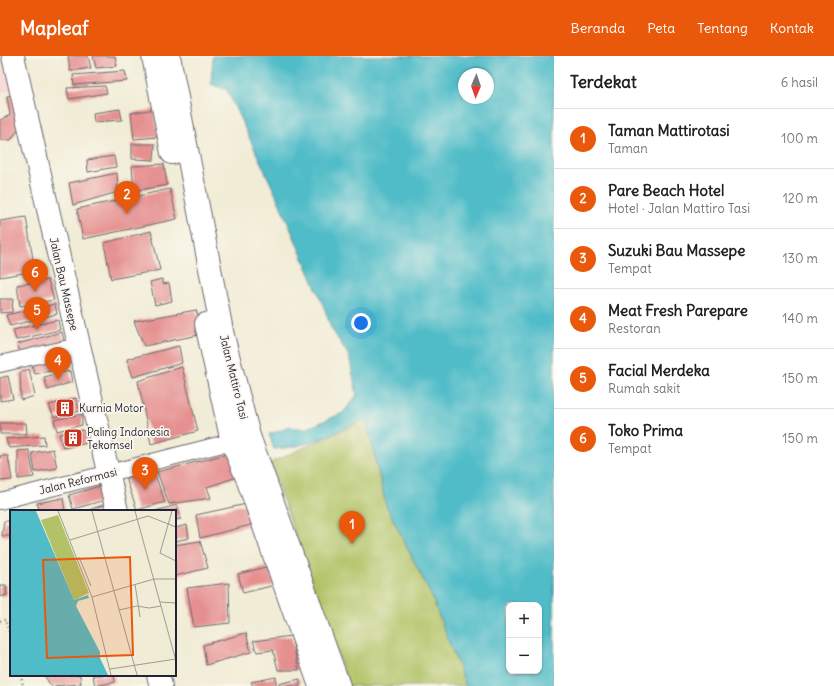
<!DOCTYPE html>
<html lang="id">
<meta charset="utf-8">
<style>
:root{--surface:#fff;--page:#f6f6f6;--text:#202124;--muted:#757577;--line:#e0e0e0;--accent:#ea580c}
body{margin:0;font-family:Delius,sans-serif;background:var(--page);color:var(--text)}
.controls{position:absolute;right:12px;bottom:12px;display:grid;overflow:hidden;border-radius:8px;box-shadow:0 1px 3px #0004}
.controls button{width:36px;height:36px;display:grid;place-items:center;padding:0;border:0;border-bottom:1px solid var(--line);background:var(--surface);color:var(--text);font:20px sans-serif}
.compass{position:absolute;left:458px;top:12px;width:36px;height:36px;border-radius:50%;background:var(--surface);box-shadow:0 1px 3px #0004;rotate:182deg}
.you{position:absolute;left:361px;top:267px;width:14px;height:14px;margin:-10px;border:3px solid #fff;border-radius:50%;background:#1a73e8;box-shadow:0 0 0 6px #1a73e833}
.badge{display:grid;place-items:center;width:26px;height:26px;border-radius:50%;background:var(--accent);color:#fff;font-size:13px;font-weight:700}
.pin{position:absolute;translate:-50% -33px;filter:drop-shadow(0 1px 2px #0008)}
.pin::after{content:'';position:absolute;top:21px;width:14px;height:12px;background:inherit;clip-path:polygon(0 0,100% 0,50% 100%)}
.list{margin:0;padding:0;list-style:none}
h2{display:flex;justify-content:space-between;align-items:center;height:52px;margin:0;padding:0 16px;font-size:17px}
h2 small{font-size:13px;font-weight:400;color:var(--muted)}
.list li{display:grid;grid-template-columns:26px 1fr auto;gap:12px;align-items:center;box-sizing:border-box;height:60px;padding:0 16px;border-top:1px solid var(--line)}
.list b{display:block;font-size:15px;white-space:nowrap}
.list p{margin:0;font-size:13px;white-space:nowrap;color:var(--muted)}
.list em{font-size:13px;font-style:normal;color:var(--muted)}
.map{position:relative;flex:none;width:554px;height:630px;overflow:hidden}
header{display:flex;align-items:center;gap:24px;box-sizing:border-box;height:56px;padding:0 20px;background:var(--accent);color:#fff}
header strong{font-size:19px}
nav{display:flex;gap:22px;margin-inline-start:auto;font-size:14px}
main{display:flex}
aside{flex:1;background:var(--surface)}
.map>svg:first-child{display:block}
.built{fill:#f7d0cf}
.green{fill:#b1c366;stroke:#6a7250}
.water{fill:#4fbcc8;stroke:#386f82;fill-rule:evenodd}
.building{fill:#e58f8f}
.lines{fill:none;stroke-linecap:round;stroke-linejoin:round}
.street-casing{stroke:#6a6971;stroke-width:18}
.secondary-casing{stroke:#6a6971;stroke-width:24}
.highway-casing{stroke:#6a6971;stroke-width:24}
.path{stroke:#6a6971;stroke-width:2.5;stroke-dasharray:1 3;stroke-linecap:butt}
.street{stroke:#fff;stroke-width:16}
.secondary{stroke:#fff;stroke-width:22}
.highway{stroke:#fff;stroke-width:22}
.labels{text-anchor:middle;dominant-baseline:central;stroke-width:3.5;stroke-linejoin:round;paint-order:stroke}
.street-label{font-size:11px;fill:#22223b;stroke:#fbf7ec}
.poi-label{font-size:11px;fill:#22223b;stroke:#fbf7ec;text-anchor:start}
.inset-road{fill:none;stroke:#9e9b97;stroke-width:1}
.view{fill:#e8590c;fill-opacity:0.15;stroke:#e8590c;stroke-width:2}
.inset-edge{fill:none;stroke:#22223b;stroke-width:2}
</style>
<header>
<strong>Mapleaf</strong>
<nav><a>Beranda</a><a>Peta</a><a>Tentang</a><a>Kontak</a></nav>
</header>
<main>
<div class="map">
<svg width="554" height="630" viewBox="0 0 554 630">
<rect width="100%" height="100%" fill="#fbf7ec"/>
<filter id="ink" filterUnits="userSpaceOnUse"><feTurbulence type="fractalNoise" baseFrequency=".025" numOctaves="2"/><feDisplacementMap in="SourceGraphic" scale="8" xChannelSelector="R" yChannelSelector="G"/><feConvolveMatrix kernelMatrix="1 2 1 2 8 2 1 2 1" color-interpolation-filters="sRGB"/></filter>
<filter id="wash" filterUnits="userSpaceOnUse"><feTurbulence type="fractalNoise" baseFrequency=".012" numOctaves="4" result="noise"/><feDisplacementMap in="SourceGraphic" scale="16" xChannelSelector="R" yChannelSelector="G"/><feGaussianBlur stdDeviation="0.9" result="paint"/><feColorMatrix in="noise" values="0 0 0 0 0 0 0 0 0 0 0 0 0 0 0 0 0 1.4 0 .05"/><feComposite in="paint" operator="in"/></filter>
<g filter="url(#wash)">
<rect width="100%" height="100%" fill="#f1ecd5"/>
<path class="built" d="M0 0H7L12 34 0 37Z"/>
<path class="green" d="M366 363 386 449 431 539 466 630H349L270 407Z"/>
<path class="water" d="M213 0H554V630H466L431 539 386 449 366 363C334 376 310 391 274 393L269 378 291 371 305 373 343 357 357 339 349 300 331 272 324 251 276 139 227 34 211 28ZM464 18H488V42H464ZM509 549H539V615H509Z"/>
<g id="blocks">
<g class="building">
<path d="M68 0H88L91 12 70 15Z"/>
<path d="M93 0H115L117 10 96 12Z"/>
<path d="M125 15 127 25 74 29 73 19Z"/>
<path d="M105 30 107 37 69 43 67 32Z"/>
<path d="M16 38 23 66 11 84H0V64L10 59 7 40Z"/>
<path d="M120 53 122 64 94 66 93 57Z"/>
<path d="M155 53 158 81 134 83 131 57Z"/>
<path d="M132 88H155L154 104 132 103Z"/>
<path d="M114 100 116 111 88 116 87 104Z"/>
<path d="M164 108 167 129 134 135 132 110Z"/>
<path d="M117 117 118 136 73 149 69 127Z"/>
<path d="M170 133 177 163 83 183 77 153Z"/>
<path d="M26 161 35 215 0 221V165Z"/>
<path d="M151 175 160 214 111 223 104 187Z"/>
<path d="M162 223 163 228 169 227 172 245 155 249 150 226Z"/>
<path d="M48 224 54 244 20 250 17 229Z"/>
<path d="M0 243H13L12 256 0 257Z"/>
<path d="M55 248 57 258 10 270 6 259Z"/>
<path d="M196 254 204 278 144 290 134 265Z"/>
<path d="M58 264 60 274 16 284 13 274Z"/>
<path d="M62 276 65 289 21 298 17 288Z"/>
<path d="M179 290 182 307 133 321 127 303Z"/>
<path d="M65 297 68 311 35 318 30 304Z"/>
<path d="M182 311 198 375 151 388 138 325Z"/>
<path d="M29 313 35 340 21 344 20 317Z"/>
<path d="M70 315 72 326 48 334 44 321Z"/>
<path d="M8 320 13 343 0 345V322Z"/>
<path d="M76 342 80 355 54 361 49 349Z"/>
<path d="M82 358V369L57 375 54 364Z"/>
<path d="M0 367H26L27 378H0Z"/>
<path d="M83 374 88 387 63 392 59 378Z"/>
<path d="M44 380 45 389 9 392 6 383Z"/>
<path d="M53 393 57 412 35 416 32 397Z"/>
<path d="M29 394 34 421 18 423V395Z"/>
<path d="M231 397 237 421 207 431 211 442 169 448 157 416Z"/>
<path d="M0 400H8L12 424 0 425Z"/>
<path d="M153 413 165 446 137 454 126 422Z"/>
<path d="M100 430 105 444 73 453 69 439Z"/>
<path d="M63 442 65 455H40L37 447Z"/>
<path d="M251 447 258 467 200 482 196 459Z"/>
<path d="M104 449 106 455H86Z"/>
<path d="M177 449 181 463 175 464V455H155Z"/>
<path d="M4 465H11V480H2Z"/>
<path d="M187 469 189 482 175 485V472Z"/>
<path d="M200 485 208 512 175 520V489Z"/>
<path d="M270 510 275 529 243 537 238 518Z"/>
<path d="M229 527 230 567 194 571 187 532Z"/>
<path d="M0 529H6L7 539 0 541Z"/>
<path d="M246 577 251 596 206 609 203 589Z"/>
<path d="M291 580 299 614H278L273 594 257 596 253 585Z"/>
<path d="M44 619H80L81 628 51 630Z"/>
<path d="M93 619H114L115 626 95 630Z"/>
<path d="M276 621V630H253L251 626Z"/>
<path d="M300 623V630H279L278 628Z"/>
</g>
</g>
</g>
<g filter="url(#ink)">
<use href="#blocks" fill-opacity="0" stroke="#6a6971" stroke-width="1"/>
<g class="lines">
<defs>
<g id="street">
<path d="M0 308 78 290"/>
<path d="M0 445 242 383"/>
</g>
<g id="secondary">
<path d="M153 0 172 97"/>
<path d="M169 0 223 280 249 380 339 630"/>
<path d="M206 268 232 386 247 422 320 630"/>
</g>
<g id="highway">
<path d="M13 0 117 455"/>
<path d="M158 619 161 630"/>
</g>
</defs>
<use href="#street" class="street-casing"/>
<use href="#secondary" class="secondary-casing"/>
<use href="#highway" class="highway-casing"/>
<g class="path">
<path d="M0 565 5 564 11 581"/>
<path d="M21 619 23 630"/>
</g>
<use href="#street" class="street"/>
<use href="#secondary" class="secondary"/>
<use href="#highway" class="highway"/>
</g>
</g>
<defs>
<symbol id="building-square" viewBox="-11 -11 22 22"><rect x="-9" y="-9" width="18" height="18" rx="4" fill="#c8321e" stroke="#fbf7ec"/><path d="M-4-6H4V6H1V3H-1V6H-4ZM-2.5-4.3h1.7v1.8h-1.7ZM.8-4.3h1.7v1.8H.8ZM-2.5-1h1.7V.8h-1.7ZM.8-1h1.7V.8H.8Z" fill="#fff"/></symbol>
</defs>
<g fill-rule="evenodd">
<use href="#building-square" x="54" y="341" width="22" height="22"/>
<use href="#building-square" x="62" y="371" width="22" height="22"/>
</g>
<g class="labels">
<g class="street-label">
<text transform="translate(64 228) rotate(77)">Jalan Bau Massepe</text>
<text transform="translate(234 321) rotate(76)">Jalan Mattiro Tasi</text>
<text transform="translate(78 425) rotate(-14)">Jalan Reformasi</text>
</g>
<g class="poi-label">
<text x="79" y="352">Kurnia Motor</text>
<text x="87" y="376">Paling Indonesia<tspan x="87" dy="13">Tekomsel</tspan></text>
</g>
</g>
<g transform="translate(10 454)">
<rect width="166" height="166" fill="#f1ecd5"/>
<path d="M48 5 79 83 64 90 31 10Z" fill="#b1c366"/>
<path d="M0 1H26L64 90 78 85 79 88 68 91 66 96 90 142V148L98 165H0Z" fill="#4fbcc8"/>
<path class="inset-road" d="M48 1 82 87 101 165M82 1 127 165M125 1 166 151M162 1 150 43 166 51M60 30 138 6 166 17M69 47 81 76M125 74 130 107M82 87 144 69H166M150 92 166 93M109 100 127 96 139 98 151 96M100 159 166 149"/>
<path class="view" d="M120 47 123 145 37 148 33 50Z"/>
<rect width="166" height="166" class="inset-edge"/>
</g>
</svg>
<div class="controls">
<button>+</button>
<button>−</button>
</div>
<svg class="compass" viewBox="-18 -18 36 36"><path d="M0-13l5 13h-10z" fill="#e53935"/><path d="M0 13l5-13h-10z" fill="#757577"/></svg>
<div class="you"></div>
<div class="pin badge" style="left:352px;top:488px">1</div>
<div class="pin badge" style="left:127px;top:158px">2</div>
<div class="pin badge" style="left:145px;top:434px">3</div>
<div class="pin badge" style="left:58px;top:324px">4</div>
<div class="pin badge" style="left:37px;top:274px">5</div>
<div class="pin badge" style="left:35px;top:236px">6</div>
</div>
<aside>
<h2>Terdekat<small>6 hasil</small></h2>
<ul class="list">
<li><span class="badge">1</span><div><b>Taman Mattirotasi</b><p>Taman</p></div><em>100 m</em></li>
<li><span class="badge">2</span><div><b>Pare Beach Hotel</b><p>Hotel · Jalan Mattiro Tasi</p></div><em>120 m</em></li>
<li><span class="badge">3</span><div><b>Suzuki Bau Massepe</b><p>Tempat</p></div><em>130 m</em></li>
<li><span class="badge">4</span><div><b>Meat Fresh Parepare</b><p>Restoran</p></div><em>140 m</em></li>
<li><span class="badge">5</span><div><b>Facial Merdeka</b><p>Rumah sakit</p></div><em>150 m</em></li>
<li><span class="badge">6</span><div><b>Toko Prima</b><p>Tempat</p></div><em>150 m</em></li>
</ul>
</aside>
</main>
